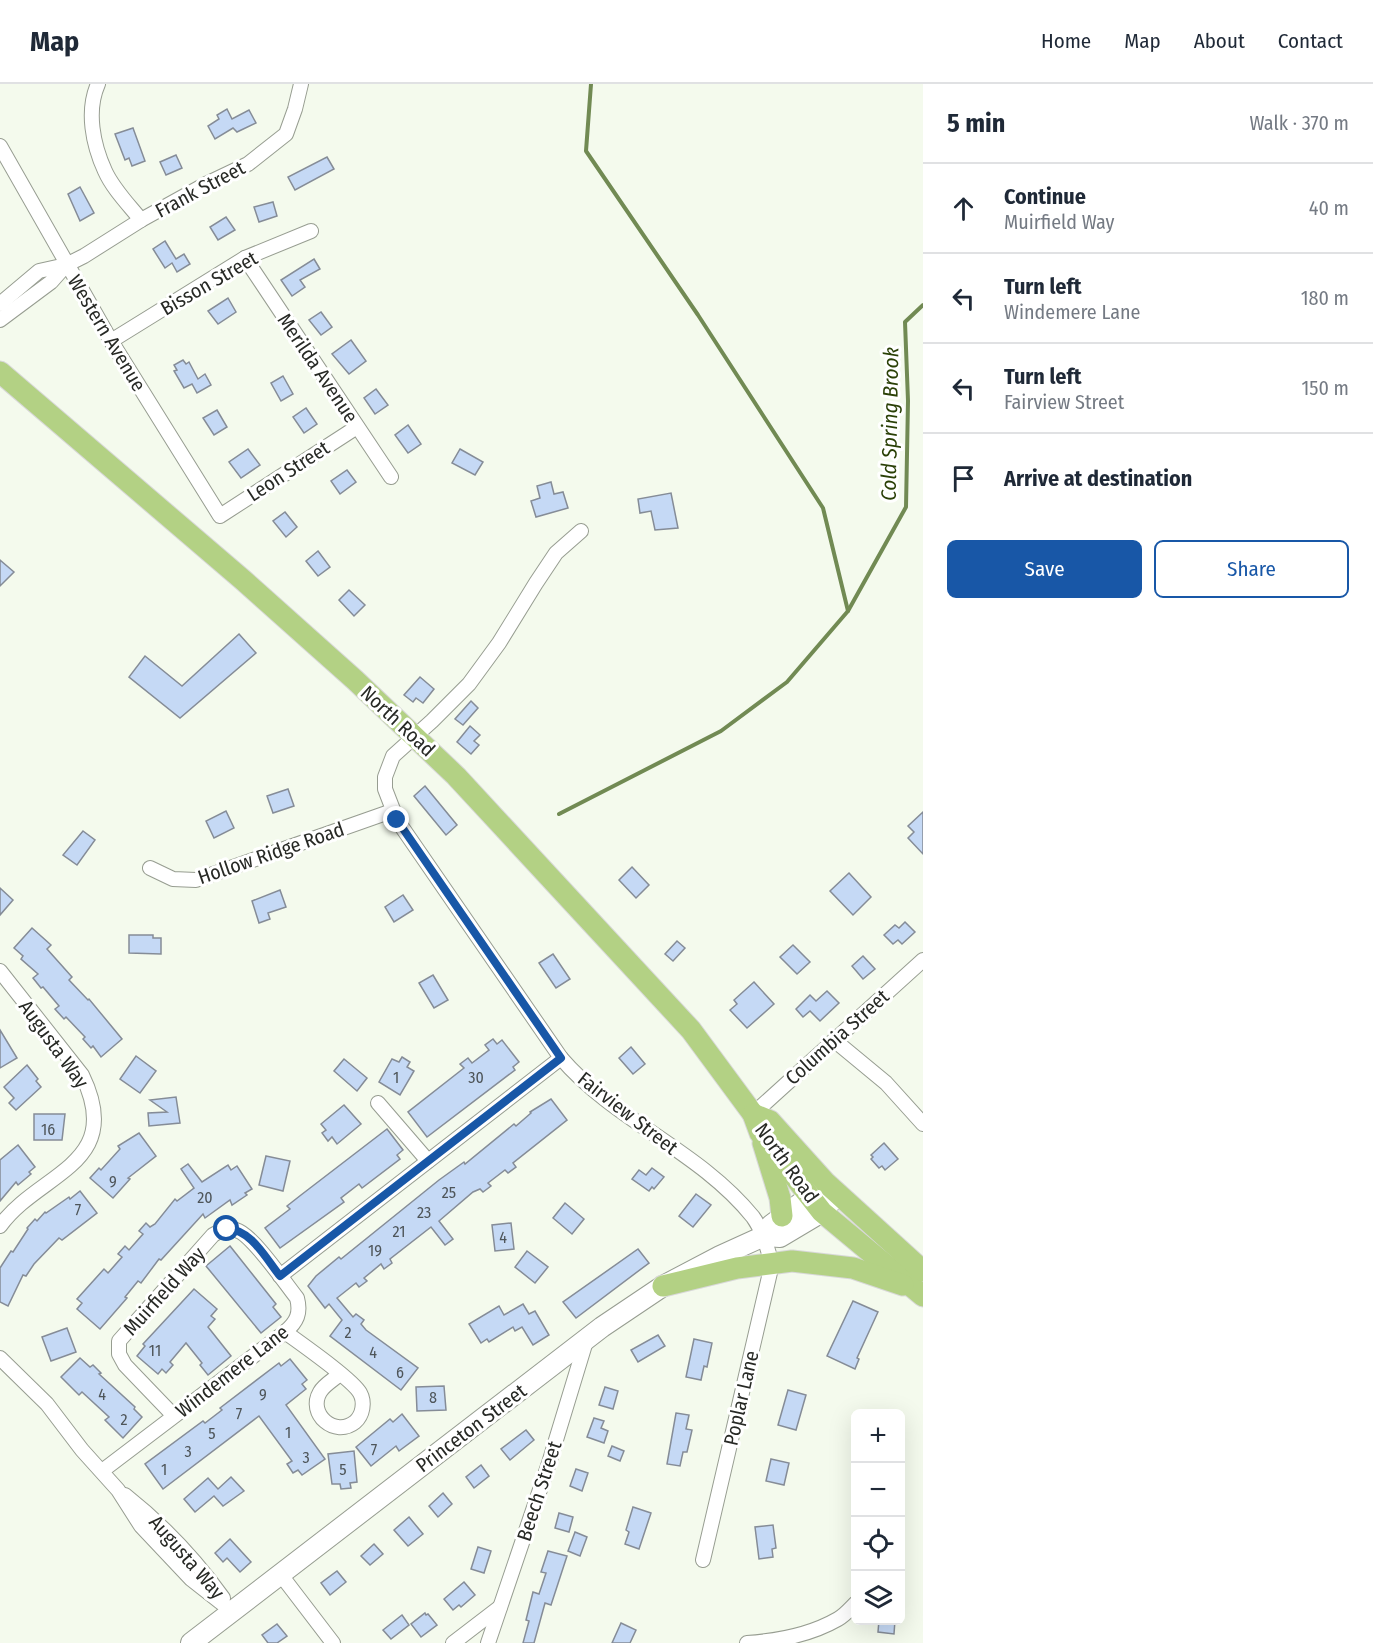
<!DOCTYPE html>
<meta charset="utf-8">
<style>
:root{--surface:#fff;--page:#f2f2f3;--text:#1f2937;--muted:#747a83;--line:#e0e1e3;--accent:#1857a7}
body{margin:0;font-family:"Fira Sans Condensed",sans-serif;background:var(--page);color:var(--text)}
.controls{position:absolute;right:18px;bottom:18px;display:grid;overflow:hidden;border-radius:9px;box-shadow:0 6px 24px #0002}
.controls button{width:54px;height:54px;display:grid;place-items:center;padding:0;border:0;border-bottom:2px solid var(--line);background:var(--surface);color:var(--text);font:30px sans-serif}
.stop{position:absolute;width:18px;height:18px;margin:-14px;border:4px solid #1857a7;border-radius:50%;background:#fff}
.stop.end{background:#1857a7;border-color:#fff;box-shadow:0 2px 6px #0008}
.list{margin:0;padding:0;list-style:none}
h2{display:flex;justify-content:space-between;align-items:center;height:78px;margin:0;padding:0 24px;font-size:26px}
h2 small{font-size:20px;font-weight:400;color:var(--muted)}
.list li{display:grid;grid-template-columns:39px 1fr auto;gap:18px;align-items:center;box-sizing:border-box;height:90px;padding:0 24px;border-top:2px solid var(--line)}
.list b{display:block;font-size:22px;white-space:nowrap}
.list p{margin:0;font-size:20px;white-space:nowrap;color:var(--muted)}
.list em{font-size:20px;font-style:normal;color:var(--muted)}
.actions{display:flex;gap:12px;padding:18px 24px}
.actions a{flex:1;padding:14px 0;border:2px solid var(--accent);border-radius:9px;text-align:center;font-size:21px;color:var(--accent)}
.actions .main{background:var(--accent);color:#fff}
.icon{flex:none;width:33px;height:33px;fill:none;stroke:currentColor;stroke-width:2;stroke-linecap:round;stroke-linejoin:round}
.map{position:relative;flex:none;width:923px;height:1559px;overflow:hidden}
header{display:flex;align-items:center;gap:36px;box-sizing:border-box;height:84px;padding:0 30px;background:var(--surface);border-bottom:2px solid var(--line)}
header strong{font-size:28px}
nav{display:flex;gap:33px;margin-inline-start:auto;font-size:21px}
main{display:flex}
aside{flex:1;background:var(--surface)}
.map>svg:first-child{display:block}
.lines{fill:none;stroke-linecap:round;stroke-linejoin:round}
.stream{stroke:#718a53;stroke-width:4}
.building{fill:#c5d9f5;stroke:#858c97;stroke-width:1.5}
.minor-casing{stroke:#979d91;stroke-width:16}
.secondary-casing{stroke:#979d91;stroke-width:22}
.primary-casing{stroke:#d8d8d8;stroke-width:23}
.minor{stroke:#fff;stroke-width:14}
.secondary{stroke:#fff;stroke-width:20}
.primary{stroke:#b3d184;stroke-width:21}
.route{stroke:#1857a7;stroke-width:8}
.labels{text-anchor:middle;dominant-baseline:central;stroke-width:6;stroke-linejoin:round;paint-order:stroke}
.number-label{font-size:16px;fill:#4e5559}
.street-label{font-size:20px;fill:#272925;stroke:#fff}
.water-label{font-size:21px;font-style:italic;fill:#2a4006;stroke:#fff}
</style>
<header>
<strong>Map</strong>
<nav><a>Home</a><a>Map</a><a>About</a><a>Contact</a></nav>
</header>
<main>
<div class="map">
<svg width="923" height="1559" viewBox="0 0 923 1559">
<rect width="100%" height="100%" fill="#f4faed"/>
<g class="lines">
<g class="stream">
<path d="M591 0 586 67 698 231 823 424 848 527"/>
<path d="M559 730 721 647 787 598 848 527 906 423 908 317 905 238 923 221"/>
</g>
</g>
<g class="building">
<path d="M227 25 232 35 249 26 256 39 237 48 233 44 215 55 208 42 219 35 217 31Z"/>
<path d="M133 44 145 77 132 82 129 74 125 76 115 50Z"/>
<path d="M176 71 182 84 166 91 160 78Z"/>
<path d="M327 73 334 85 295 106 288 93Z"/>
<path d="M80 103 94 129 80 137 68 110Z"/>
<path d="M273 118 277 132 259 138 254 123Z"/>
<path d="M226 133 235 146 218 156 210 143Z"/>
<path d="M165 157 176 175 184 170 190 180 177 188 172 179 165 184 153 165Z"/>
<path d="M314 175 320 185 300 196 305 203 292 212 281 196Z"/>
<path d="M228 214 236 228 218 240 208 227Z"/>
<path d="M321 228 332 243 321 251 309 236Z"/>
<path d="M351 256 366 277 349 290 332 270Z"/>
<path d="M183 276 186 280 189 278 198 295 205 290 211 301 197 309 192 300 184 304 174 287 177 286 174 281Z"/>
<path d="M283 292 293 310 281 317 271 299Z"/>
<path d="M376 305 388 321 375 330 364 314Z"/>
<path d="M306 324 317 340 304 349 293 333Z"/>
<path d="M217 326 227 343 214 351 203 334Z"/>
<path d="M408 341 421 360 408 369 395 351Z"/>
<path d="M248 365 260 381 241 394 229 378Z"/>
<path d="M460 365 483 378 475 391 452 379Z"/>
<path d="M347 386 356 398 340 410 331 397Z"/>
<path d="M551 398 554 410 563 408 568 424 536 433 531 417 540 414 537 402Z"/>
<path d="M671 409 678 444 655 446 651 427 640 429 638 415Z"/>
<path d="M285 428 297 443 286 453 273 437Z"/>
<path d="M318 467 330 483 318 492 306 477Z"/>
<path d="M0 476 14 488 0 502Z"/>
<path d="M349 506 365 521 354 532 339 516Z"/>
<path d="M239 550 256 569 180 634 129 593 145 572 182 602Z"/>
<path d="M420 593 434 605 423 619 416 614 413 618 404 611Z"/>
<path d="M471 617 478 624 463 641 455 635Z"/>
<path d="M470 642 480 651 474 657 479 661 471 670 457 658Z"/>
<path d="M425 702 457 741 446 751 414 712Z"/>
<path d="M288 705 294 722 273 729 267 712Z"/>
<path d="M226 727 234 744 214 754 206 737Z"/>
<path d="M923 728V770L908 754 914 748 908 742Z"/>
<path d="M83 747 95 756 77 781 63 771Z"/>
<path d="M632 783 649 801 636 814 619 796Z"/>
<path d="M849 789 871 813 853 831 830 807Z"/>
<path d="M0 804 13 816 0 831Z"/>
<path d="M280 806 286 823 268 829 270 835 259 839 252 817Z"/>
<path d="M403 811 413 826 394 838 385 823Z"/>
<path d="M905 838 915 848 902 860 898 856 893 860 884 851 895 841 899 844Z"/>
<path d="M32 844 51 861 47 865 72 893 69 896 88 916 89 915 122 955 101 973 93 962 91 964 83 955 85 953 66 933 64 935 55 925 59 922 43 903 41 904 33 894 38 890 21 875 23 872 14 864Z"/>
<path d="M129 851H153V854H161V870L129 869Z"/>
<path d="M677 857 685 864 673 877 665 870Z"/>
<path d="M793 861 810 878 797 890 780 873Z"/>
<path d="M553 870 570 895 556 904 539 879Z"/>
<path d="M863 872 875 885 863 895 852 882Z"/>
<path d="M433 891 448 916 434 924 419 899Z"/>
<path d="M754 898 774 920 747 944 730 926 737 920 734 916Z"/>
<path d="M827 907 839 919 820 937 810 927 803 933 796 925 810 911 816 917Z"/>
<path d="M0 946 17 974 0 984Z"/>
<path d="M493 955 497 960 502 956 519 978 513 983 515 986 427 1053 408 1028 464 984 460 980 468 974 472 979 489 966 485 961Z"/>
<path d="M631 963 645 980 633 990 619 974Z"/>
<path d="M136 972 156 987 140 1009 120 995Z"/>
<path d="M402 973 410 978 407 983 414 987 400 1011 379 998 392 975 399 978Z"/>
<path d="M344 975 367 994 357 1007 334 987Z"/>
<path d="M27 981 38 995 36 997 41 1003 16 1026 9 1019 14 1014 4 1003Z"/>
<path d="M176 1013 180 1039 149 1042 148 1029 167 1028 150 1016Z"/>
<path d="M551 1015 567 1036 513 1079 516 1083 508 1089 505 1086 488 1099 491 1102 483 1108 480 1105 473 1108 439 1137 453 1155 445 1161 431 1143 390 1175 392 1179 384 1185 381 1180 364 1194 367 1197 359 1203 356 1199 337 1214 353 1233 356 1230 364 1236 361 1240 366 1246 418 1284 401 1306 330 1252 342 1236 329 1220 325 1224 308 1202 316 1192 339 1173 341 1175 439 1096 464 1078 465 1080 514 1040 516 1042 531 1029 530 1028Z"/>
<path d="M344 1021 361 1040 337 1060 332 1053 328 1057 322 1049 326 1046 321 1040Z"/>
<path d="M34 1030H65L62 1056H34Z"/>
<path d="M387 1045 403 1066 397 1071 400 1075 362 1104 359 1100 341 1114 344 1118 280 1164 265 1144 290 1125 287 1122 301 1111Z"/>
<path d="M139 1049 156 1072 128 1094 130 1095 113 1114 90 1094 99 1084 101 1086 120 1065 118 1062Z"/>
<path d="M884 1059 898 1075 885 1086 882 1082 879 1084 871 1075 873 1073 871 1071Z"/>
<path d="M18 1061 35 1083 29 1088 31 1090 18 1101 16 1098 0 1117V1076Z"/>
<path d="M266 1072 290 1077 283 1107 259 1101Z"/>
<path d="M188 1080 202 1098 228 1081 231 1086 237 1082 252 1105 245 1109 247 1111 232 1121 230 1116 205 1134 203 1130 161 1176 159 1175 141 1199 138 1197 125 1213 127 1214 100 1245 77 1225 82 1219 77 1215 104 1185 108 1189 122 1173 118 1170 125 1162 129 1166 143 1150 139 1147 146 1139 150 1143 155 1140 175 1115 177 1117 194 1104 181 1085Z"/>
<path d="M652 1084 664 1093 654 1105 652 1103 649 1107 632 1095 639 1086 646 1091Z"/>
<path d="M80 1107 97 1129 62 1156 59 1154 34 1180 26 1192 23 1191 8 1222 0 1218V1184L11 1167 13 1168 28 1145 27 1144 35 1135 37 1137 45 1128 46 1129 69 1113 70 1115Z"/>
<path d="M696 1110 711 1121 693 1143 679 1132Z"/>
<path d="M565 1119 584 1135 572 1150 553 1134Z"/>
<path d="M511 1139 514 1165 495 1167 492 1141Z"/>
<path d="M230 1162 276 1220 273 1223 281 1233 261 1249 206 1182Z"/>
<path d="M638 1165 649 1179 576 1234 563 1218Z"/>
<path d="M527 1167 548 1183 535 1199 515 1183Z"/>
<path d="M194 1205 217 1225 211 1232 215 1235 208 1243 231 1272 208 1291 200 1281 202 1279 186 1259 170 1278 173 1281 166 1289 162 1285 158 1290 137 1272 145 1262 143 1260Z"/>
<path d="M853 1217 878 1228 857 1274 859 1275 855 1285 827 1272Z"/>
<path d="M523 1220 529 1230 535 1227 549 1251 533 1261 522 1243 515 1247 513 1243 489 1258 487 1255 481 1259 469 1240 499 1222 504 1231Z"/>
<path d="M67 1244 76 1268 51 1277 42 1253Z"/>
<path d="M658 1251 665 1262 638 1278 631 1266Z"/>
<path d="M694 1255 712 1259 707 1283 704 1282 701 1296 686 1293Z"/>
<path d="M80 1274 90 1283 93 1281 101 1289 99 1290 135 1323 134 1325 142 1333 123 1354 105 1336 109 1333 82 1308 79 1311 61 1293Z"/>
<path d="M290 1275 307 1296 302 1300 306 1305 286 1321 325 1375 302 1391 298 1386 293 1389 287 1380 292 1377 259 1332 163 1405 145 1380 203 1337 205 1339 222 1326 220 1324 279 1279 281 1282Z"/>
<path d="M444 1302 446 1326 417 1327 416 1303Z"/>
<path d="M605 1303 618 1307 613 1325 599 1321Z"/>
<path d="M788 1306 806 1311 796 1346 778 1341Z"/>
<path d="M676 1329 689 1331 686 1345 692 1346 687 1368H683L680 1382 667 1380Z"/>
<path d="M402 1330 419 1352 399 1367 396 1362 371 1382 356 1363 390 1335 393 1338Z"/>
<path d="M594 1334 604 1337 601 1344 608 1347 604 1359 587 1353Z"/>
<path d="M526 1346 534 1356 510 1376 501 1365Z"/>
<path d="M612 1362 624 1367 620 1377 608 1372Z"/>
<path d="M354 1367 357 1398 350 1399 351 1404 341 1405 340 1400H332L328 1370Z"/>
<path d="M771 1375 789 1379 784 1401 766 1397Z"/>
<path d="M481 1381 489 1392 474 1404 466 1393Z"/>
<path d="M576 1385 588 1389 582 1407 570 1402Z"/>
<path d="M231 1393 244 1407 223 1422 214 1412 195 1428 184 1415 208 1394 218 1405Z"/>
<path d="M443 1409 452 1420 438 1433 429 1422Z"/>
<path d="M633 1423 651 1429 639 1465 625 1460 629 1448 626 1446Z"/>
<path d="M559 1429 573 1433 569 1448 555 1444Z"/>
<path d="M409 1433 423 1450 408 1462 394 1446Z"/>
<path d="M773 1441 776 1464 772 1465 773 1473 759 1475 755 1443Z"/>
<path d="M575 1448 587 1453 580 1472 568 1467Z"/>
<path d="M230 1455 251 1478 240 1488 227 1474 223 1478 215 1469Z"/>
<path d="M374 1460 383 1470 370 1481 361 1472Z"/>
<path d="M478 1463 491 1467 484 1489 471 1485Z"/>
<path d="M548 1467 567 1472 551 1521 545 1519 534 1559H523L529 1537 526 1536 533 1508 539 1510 546 1489 541 1488Z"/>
<path d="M337 1487 346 1498 330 1511 321 1499Z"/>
<path d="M464 1498 475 1511 461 1523 459 1521 453 1526 444 1515Z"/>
<path d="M425 1529 426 1531 428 1530 437 1541 421 1553 411 1540Z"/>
<path d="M402 1531 409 1541 391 1555 383 1546Z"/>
<path d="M879 1536H895L894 1550 878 1548Z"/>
<path d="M621 1539 636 1546 630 1559H612Z"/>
<path d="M277 1540 287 1552 277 1559H268L262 1551Z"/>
</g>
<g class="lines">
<defs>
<g id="minor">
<path d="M98 0C86 27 93 61 105 87 113 105 129 121 141 136"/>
<path d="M0 62 111 257 220 432 357 343"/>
<path d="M245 174 391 393"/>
<path d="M0 220 39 187 66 181 84 172 141 136 206 100 248 80 286 50 295 25 301 0"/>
<path d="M0 236 51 198 66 181"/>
<path d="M111 257 245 174 311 147"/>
<path d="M581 447 556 469 536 499 499 559 469 600 432 637 393 672 385 693V705L397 736 561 974C615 1037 700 1067 753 1133 763 1147 767 1163 772 1180L703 1476"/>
<path d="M150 784 173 795 196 796 392 727"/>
<path d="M0 887 82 991C126 1081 39 1088 0 1142"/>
<path d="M834 956 886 999 923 1040"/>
<path d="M378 1019 428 1077"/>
<path d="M753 1030 923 876"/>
<path d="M280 1192 561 974"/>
<path d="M285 1248C300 1259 352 1295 360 1309 365 1318 363 1331 355 1338 335 1354 307 1330 320 1308 324 1301 333 1296 340 1290"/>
<path d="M0 1274 47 1320 82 1366 118 1406 141 1442 191 1495 233 1528"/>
<path d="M102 1387 285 1248C297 1238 301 1229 297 1214 285 1199 252 1150 236 1146 227 1143 220 1147 213 1151L119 1257V1270L125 1281 174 1332"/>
<path d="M125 1411C163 1441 195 1475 223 1514"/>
<path d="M281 1491 333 1559"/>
<path d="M453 1559 500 1523"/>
<path d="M488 1559 549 1379 587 1254"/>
<path d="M747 1559C777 1557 812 1550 838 1535 844 1532 850 1525 856 1519"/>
</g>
<g id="secondary">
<path d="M771 1141 810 1112 821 1102"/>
<path d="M191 1559 602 1243 663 1202 720 1172 764 1152 780 1153 822 1128 838 1110"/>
</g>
<g id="primary">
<path d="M0 288 243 496 355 596 456 692 691 946 753 1030 760 1049 822 1128 923 1212"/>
<path d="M753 1030 770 1037 825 1098 923 1187"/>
<path d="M763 1059 780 1114 782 1132"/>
<path d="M663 1202 737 1184 792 1177 853 1184 903 1201"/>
</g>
</defs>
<use href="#minor" class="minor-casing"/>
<use href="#secondary" class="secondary-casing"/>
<use href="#primary" class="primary-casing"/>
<use href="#minor" class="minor"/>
<use href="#secondary" class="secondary"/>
<use href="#primary" class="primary"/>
</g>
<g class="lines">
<path class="route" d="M227 1145C251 1145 266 1175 280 1192L561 974 397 736"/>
</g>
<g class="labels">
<g class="number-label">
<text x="396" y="993">1</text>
<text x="476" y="993">30</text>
<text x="48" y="1045">16</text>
<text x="113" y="1097">9</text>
<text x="449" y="1108">25</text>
<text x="205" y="1113">20</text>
<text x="78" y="1125">7</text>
<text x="424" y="1128">23</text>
<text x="399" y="1147">21</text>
<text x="503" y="1153">4</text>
<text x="375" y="1166">19</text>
<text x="348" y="1248">2</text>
<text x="155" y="1266">11</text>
<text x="373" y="1268">4</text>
<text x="400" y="1288">6</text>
<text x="102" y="1310">4</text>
<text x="263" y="1310">9</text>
<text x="433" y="1313">8</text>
<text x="239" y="1329">7</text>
<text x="124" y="1335">2</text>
<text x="288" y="1348">1</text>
<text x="212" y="1349">5</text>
<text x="374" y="1365">7</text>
<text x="188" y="1367">3</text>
<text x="306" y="1373">3</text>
<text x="164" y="1385">1</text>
<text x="343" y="1385">5</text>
</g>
<g class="street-label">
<text transform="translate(200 105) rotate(-28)">Frank Street</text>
<text transform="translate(209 199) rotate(-30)">Bisson Street</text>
<text transform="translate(107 249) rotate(59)">Western Avenue</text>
<text transform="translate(318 284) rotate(56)">Merilda Avenue</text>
<text transform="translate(288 387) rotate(-33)">Leon Street</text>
<text transform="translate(398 637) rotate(43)">North Road</text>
<text transform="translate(271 769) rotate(-19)">Hollow Ridge Road</text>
<text transform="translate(837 953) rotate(-42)">Columbia Street</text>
<text transform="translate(54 960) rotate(54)">Augusta Way</text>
<text transform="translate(628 1029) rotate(38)">Fairview Street</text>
<text transform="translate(787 1079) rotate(54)">North Road</text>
<text transform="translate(164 1207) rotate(-48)">Muirfield Way</text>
<text transform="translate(232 1287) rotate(-38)">Windemere Lane</text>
<text transform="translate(741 1314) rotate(-77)">Poplar Lane</text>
<text transform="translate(471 1344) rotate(-37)">Princeton Street</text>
<text transform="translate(539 1407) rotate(-72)">Beech Street</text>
<text transform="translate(187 1473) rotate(49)">Augusta Way</text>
</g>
<g class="water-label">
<text transform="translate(890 340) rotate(-89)">Cold Spring Brook</text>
</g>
</g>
</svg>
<div class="controls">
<button>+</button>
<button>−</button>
<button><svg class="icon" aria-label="locate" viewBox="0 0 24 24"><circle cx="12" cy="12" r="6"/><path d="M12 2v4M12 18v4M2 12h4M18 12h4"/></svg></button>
<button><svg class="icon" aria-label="layers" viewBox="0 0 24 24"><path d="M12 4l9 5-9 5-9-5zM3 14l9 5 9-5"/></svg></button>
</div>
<div class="stop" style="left:227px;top:1145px"></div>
<div class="stop end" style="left:397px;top:736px"></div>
</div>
<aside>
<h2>5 min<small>Walk · 370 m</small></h2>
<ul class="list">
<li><svg class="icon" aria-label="ahead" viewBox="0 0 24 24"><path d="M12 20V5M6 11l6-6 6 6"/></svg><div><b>Continue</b><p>Muirfield Way</p></div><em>40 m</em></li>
<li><svg class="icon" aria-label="left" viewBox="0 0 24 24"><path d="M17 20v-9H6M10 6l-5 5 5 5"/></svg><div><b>Turn left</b><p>Windemere Lane</p></div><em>180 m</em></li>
<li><svg class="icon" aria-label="left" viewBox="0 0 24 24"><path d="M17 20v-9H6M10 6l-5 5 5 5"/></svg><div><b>Turn left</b><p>Fairview Street</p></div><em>150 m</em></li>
<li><svg class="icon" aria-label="arrive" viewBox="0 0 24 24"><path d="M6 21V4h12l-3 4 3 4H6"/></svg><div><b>Arrive at destination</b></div></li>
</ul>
<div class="actions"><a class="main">Save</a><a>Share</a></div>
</aside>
</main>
